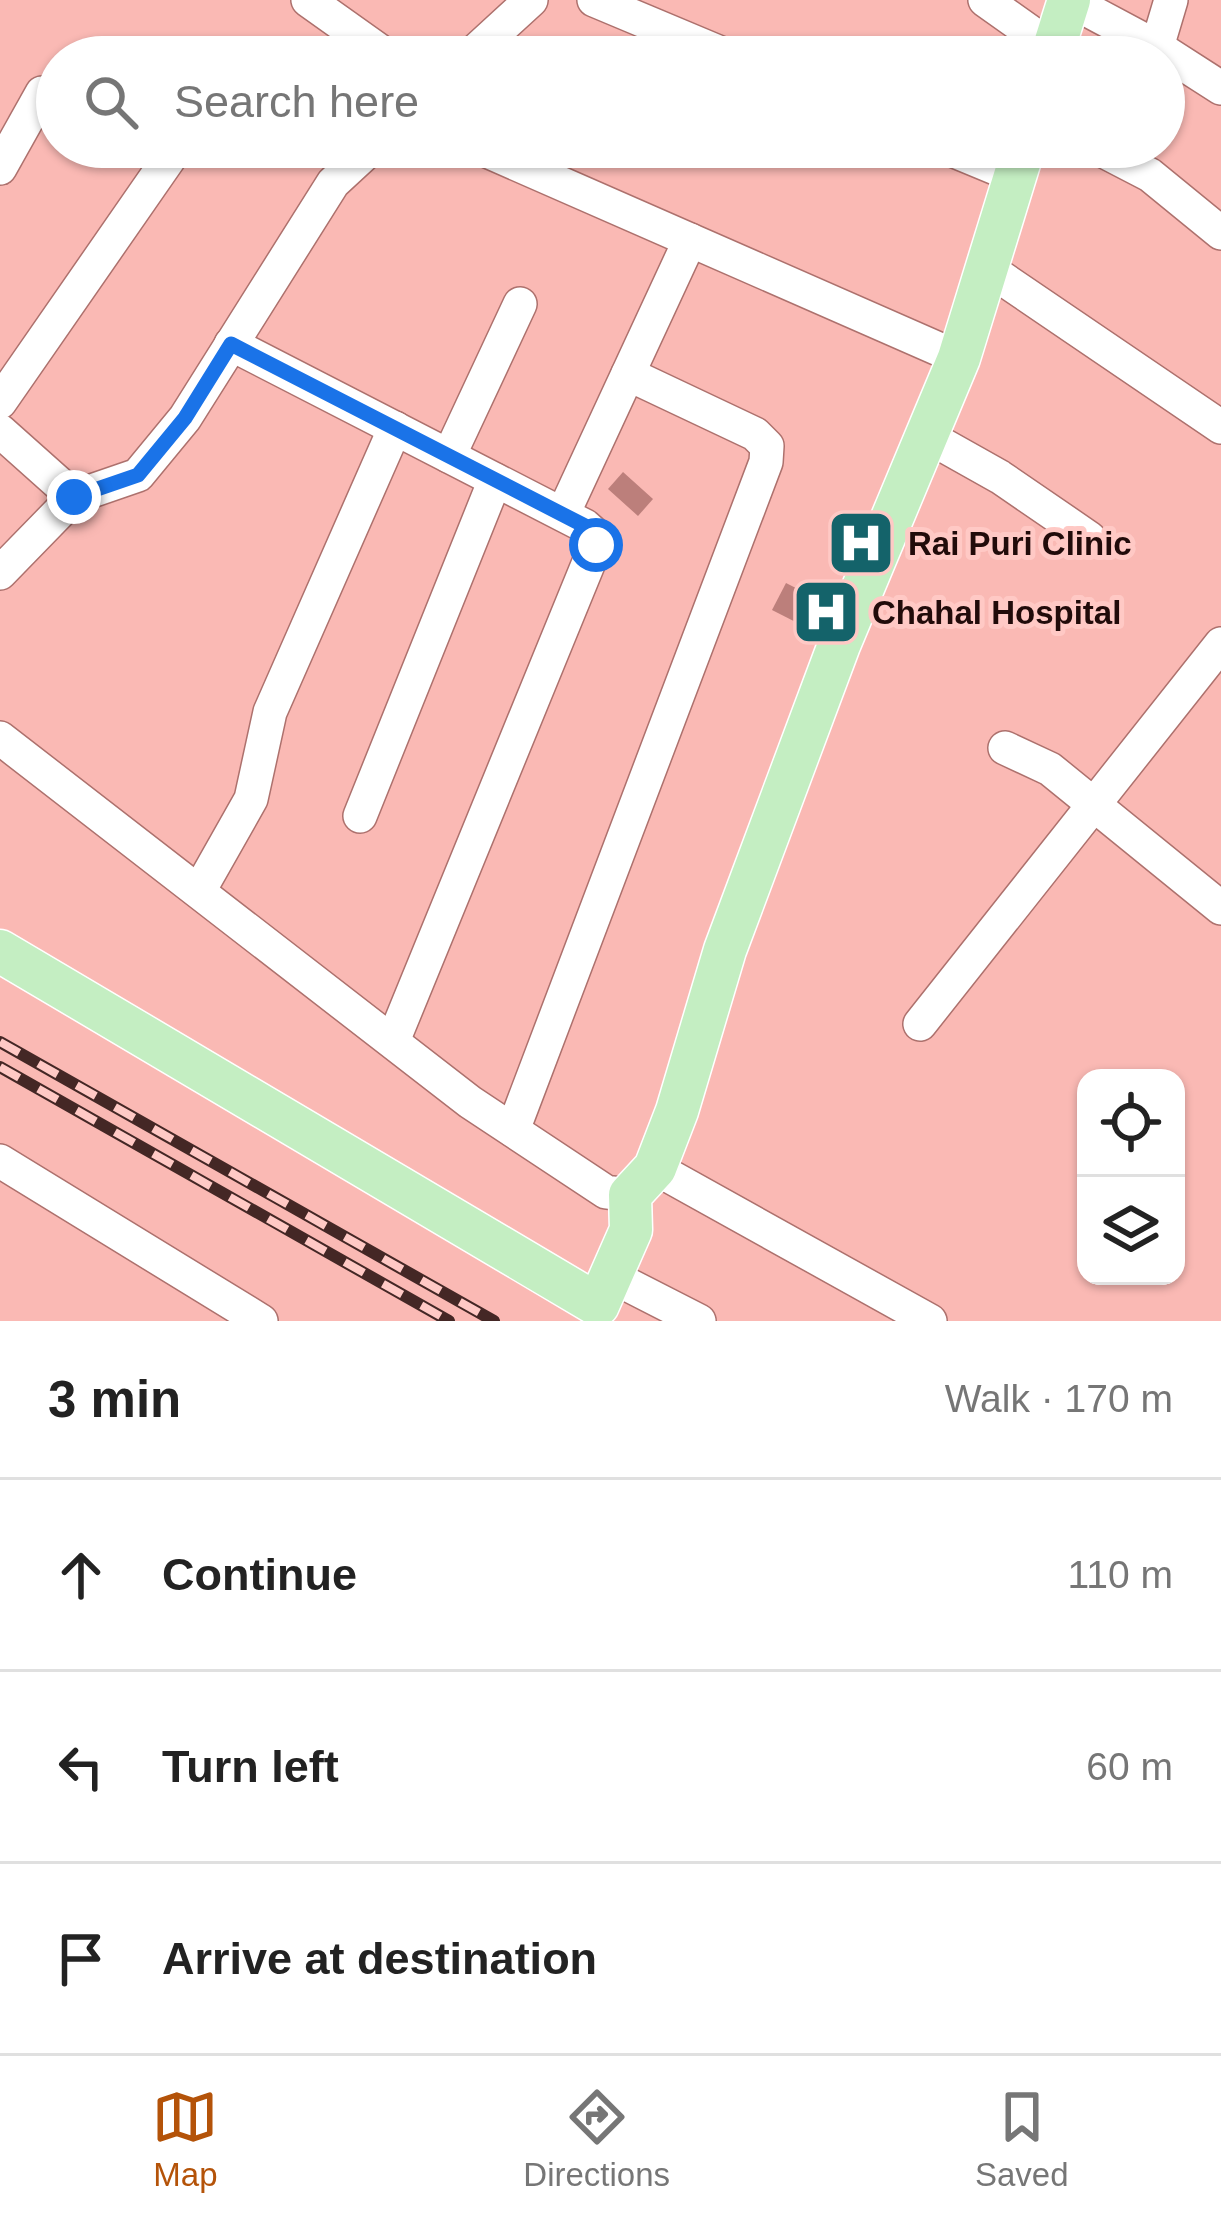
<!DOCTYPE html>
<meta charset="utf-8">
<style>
:root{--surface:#fff;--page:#f6f6f6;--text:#222;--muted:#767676;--line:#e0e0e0;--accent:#b45309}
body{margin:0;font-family:Helvetica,sans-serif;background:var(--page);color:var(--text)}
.controls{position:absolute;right:36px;bottom:36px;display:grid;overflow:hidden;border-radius:24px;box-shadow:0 3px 9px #0004}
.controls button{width:108px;height:108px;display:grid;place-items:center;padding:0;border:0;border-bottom:3px solid var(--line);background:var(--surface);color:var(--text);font:60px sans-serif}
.stop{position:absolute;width:36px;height:36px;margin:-27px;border:9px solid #1a73e8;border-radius:50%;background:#fff}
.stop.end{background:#1a73e8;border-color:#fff;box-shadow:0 3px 12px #0008}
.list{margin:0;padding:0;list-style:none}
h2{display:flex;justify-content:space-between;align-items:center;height:156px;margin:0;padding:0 48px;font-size:51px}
h2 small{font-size:39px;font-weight:400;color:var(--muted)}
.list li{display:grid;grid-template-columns:78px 1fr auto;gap:36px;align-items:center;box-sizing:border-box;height:192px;padding:0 48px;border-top:3px solid var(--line)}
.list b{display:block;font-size:45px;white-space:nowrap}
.list em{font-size:39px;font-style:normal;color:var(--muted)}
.icon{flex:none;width:66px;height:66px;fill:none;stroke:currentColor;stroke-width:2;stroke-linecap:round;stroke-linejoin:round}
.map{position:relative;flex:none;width:1221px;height:1321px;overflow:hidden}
.search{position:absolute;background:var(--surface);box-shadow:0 3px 9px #0004;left:36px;right:36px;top:36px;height:132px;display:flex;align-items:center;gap:30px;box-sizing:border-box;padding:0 42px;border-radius:66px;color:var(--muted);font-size:45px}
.sheet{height:732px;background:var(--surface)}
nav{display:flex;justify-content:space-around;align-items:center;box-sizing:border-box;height:168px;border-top:3px solid var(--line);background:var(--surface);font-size:33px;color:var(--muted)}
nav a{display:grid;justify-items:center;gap:6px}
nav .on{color:var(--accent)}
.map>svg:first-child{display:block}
.building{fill:#bc7f7b}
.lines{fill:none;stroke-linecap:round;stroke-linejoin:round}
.minor-casing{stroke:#ad716d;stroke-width:36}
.major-casing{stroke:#fff;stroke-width:45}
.minor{stroke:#fff;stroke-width:33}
.major{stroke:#c4eec2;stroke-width:42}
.rail-casing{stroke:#442725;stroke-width:12}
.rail{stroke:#ffc9c5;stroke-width:8;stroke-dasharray:22;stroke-linecap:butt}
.route{stroke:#1a73e8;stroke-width:15}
.labels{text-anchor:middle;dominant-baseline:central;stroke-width:10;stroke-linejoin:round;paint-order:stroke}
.poi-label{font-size:33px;font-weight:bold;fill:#210b0a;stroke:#ffc9c5;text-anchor:start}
</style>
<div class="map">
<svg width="1221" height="1321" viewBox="0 0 1221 1321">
<rect width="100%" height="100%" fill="#fab9b4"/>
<g class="building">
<path d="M623 472 653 499 638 516 608 489Z"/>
<path d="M844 521 870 534 860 555 834 541Z"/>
<path d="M786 583 843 612 829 639 772 610Z"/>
</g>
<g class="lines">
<defs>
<g id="minor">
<path d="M308 0 388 57"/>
<path d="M594 0 730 57"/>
<path d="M985 0 1054 49"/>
<path d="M1069 0 1157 47 1221 88"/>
<path d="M1157 47 1171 0"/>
<path d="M469 57 531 0"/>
<path d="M478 147 959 358"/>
<path d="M945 147 1015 176"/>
<path d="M1096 147 1150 175 1221 233"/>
<path d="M0 168 42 93"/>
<path d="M987 268 1221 427"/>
<path d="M231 344 585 526 594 534 596 545 393 1041"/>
<path d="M0 402 177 147"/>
<path d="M0 431 74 497"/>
<path d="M927 436 1000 477 1089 538"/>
<path d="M449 456 520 304"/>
<path d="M563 514 690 240"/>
<path d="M0 573 74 497 138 475 185 418 333 183 372 147"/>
<path d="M0 738 470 1102 606 1192 630 1195"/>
<path d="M1005 748 1050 769 1221 908"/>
<path d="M360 816 495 480"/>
<path d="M199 891 251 799 270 712 395 428"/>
<path d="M920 1024 1221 644"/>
<path d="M513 1130 766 462 767 446 755 434 628 374"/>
<path d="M0 1161 261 1321"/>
<path d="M655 1168 930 1321"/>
<path d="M611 1276 699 1321"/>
</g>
<g id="major">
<path d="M1051 57 1069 0"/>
<path d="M0 951 598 1305 631 1230 630 1195 655 1168 677 1111 725 950 839 645 959 358 1024 147"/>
</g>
</defs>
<use href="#minor" class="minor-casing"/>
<use href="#major" class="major-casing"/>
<use href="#minor" class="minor"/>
<use href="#major" class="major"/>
<defs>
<g id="rail">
<path d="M0 1042 494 1321"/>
<path d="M0 1067 449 1321"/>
</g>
</defs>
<use href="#rail" class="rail-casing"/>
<use href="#rail" class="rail"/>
</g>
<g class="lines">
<path class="route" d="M74 497 138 475 185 418 231 344 585 526 595 534 596 545"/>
</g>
<defs>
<symbol id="hospital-square" viewBox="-11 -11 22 22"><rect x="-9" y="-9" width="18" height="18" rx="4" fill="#14636a" stroke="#ffc9c5"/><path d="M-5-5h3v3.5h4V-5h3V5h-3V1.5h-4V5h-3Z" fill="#fff"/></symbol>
</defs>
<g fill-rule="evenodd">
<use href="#hospital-square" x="823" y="505" width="76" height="76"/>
<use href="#hospital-square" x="788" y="574" width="76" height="76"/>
</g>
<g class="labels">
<g class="poi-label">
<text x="908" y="543">Rai Puri Clinic</text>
<text x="872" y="612">Chahal Hospital</text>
</g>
</g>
</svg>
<div class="controls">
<button><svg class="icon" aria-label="locate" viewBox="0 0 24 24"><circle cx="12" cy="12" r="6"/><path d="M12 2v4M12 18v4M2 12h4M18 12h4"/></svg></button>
<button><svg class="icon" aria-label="layers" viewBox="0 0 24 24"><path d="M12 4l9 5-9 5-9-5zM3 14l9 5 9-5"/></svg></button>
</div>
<div class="stop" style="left:596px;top:545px"></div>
<div class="stop end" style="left:74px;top:497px"></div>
<div class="search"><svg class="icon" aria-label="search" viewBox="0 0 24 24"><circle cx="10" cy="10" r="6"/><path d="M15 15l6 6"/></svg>Search here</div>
</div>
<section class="sheet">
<h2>3 min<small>Walk · 170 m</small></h2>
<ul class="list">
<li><svg class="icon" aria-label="ahead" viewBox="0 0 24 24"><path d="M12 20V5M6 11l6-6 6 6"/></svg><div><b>Continue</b></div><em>110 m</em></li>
<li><svg class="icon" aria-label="left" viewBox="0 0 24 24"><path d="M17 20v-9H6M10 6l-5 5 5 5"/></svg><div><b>Turn left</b></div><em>60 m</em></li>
<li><svg class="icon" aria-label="arrive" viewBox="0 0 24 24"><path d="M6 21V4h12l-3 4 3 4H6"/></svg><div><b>Arrive at destination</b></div></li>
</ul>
</section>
<nav>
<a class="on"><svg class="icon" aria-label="map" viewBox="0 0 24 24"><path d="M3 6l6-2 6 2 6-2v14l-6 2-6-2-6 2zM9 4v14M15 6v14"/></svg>Map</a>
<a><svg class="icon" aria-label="directions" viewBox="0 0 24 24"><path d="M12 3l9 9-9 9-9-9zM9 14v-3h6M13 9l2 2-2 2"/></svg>Directions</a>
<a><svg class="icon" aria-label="saved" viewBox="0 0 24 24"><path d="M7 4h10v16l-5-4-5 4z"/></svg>Saved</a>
</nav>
